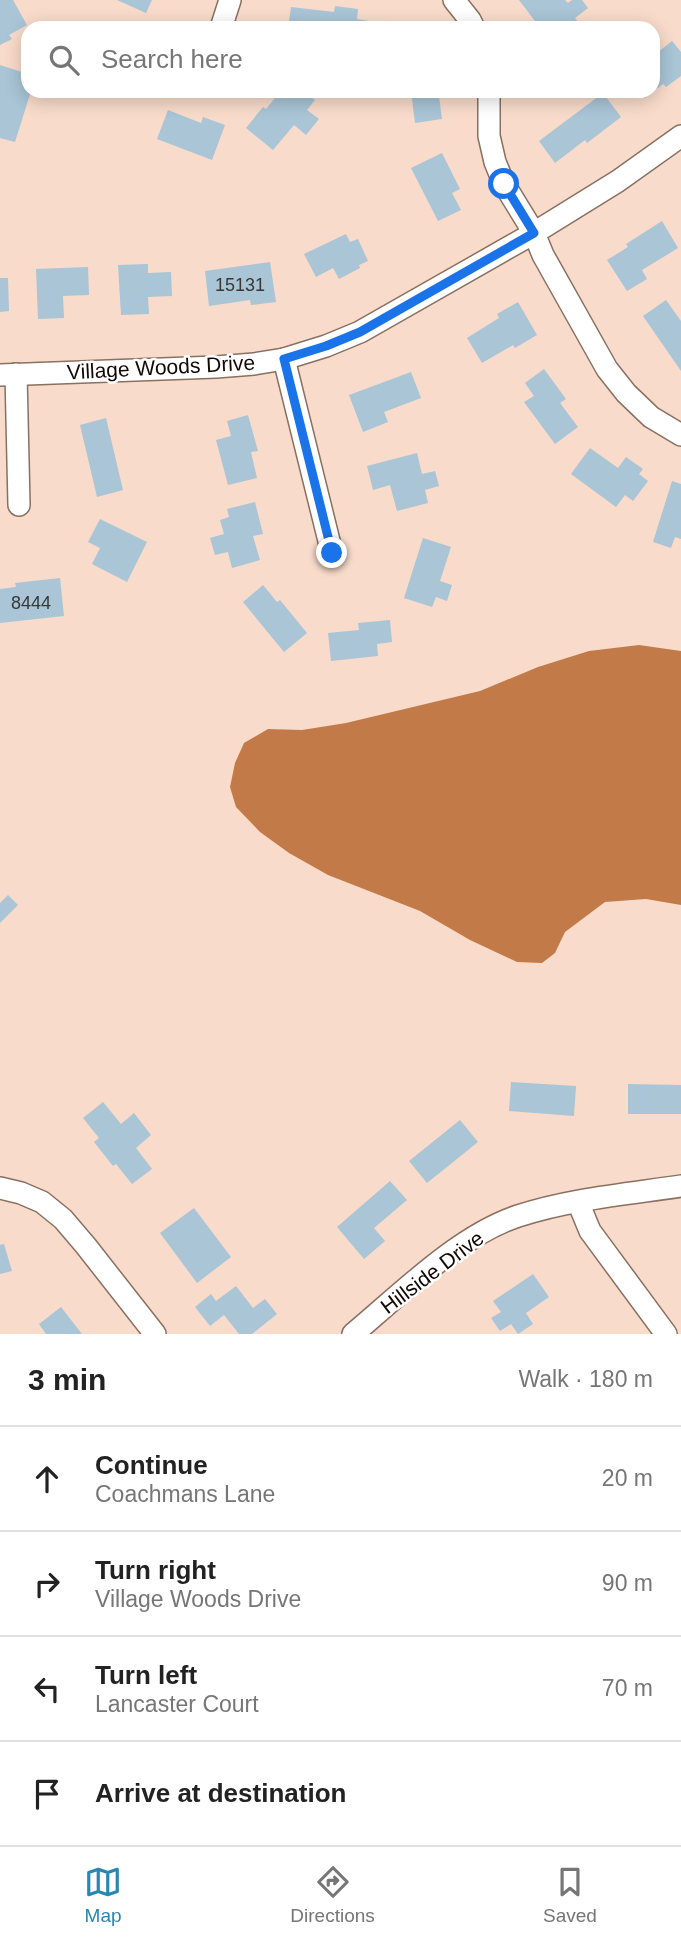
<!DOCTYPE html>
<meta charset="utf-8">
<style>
:root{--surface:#fff;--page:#f6f6f6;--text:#222;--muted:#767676;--line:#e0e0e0;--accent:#2786b2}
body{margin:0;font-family:Arial,sans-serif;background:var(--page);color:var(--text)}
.stop{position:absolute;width:21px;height:21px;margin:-16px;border:5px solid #1a73e8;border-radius:50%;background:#fff}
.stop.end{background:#1a73e8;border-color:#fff;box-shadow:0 2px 7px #0008}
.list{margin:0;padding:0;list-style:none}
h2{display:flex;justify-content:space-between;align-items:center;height:91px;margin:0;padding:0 28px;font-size:30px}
h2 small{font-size:23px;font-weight:400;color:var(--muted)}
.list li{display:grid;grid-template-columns:46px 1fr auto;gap:21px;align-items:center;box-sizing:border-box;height:105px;padding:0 28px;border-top:2px solid var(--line)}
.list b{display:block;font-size:26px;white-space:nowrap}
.list p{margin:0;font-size:23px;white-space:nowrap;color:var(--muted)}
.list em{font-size:23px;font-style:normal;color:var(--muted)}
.icon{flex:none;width:38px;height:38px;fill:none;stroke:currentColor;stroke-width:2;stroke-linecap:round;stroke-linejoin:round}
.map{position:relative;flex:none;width:681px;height:1334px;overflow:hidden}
.search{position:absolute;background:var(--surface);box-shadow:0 4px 18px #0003;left:21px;right:21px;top:21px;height:77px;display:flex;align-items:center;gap:18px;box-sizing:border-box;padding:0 24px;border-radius:21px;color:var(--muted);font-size:26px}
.sheet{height:511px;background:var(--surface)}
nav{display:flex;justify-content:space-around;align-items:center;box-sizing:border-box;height:98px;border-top:2px solid var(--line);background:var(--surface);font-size:19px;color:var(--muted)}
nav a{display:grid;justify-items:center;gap:4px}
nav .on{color:var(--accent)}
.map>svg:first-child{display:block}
.water{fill:#c37a49}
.building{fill:#a9c5d6}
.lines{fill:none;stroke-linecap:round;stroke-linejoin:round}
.minor-casing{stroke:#897061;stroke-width:24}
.minor{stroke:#fff;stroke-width:21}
.route{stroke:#1a73e8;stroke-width:9}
.labels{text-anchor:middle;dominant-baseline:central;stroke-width:5;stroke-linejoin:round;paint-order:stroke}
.number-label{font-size:18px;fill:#383839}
.street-label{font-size:21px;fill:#120905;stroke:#fff}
</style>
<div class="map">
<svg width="681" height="1334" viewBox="0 0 681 1334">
<rect width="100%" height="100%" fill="#f8dbca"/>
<path class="water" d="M639 645 681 651V905L646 899 605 902 565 932 555 953 542 963 517 962 470 940 420 911 328 875 289 853 260 832 236 807 230 787 235 763 244 743 268 729 302 730 346 723 480 691 538 667 589 651Z"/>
<g class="building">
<path d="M0 0H13L27 25 9 35 12 39 0 45Z"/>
<path d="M117 0H152L146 13Z"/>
<path d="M519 0H565L568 3 572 0H582L588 8 575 18 583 28H534L538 25Z"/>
<path d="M335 6 358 9 357 19 369 21 368 28H288L291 7 334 12Z"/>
<path d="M672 41 681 52V76L666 87 663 84 645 98 640 91H653V56Z"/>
<path d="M0 65 28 74V91H31L15 142 0 138Z"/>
<path d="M274 91H304L315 100 307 110 319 119 306 135 294 125 273 150 246 128 263 107 266 109 275 98 271 95Z"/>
<path d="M411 91H443L444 96H439L442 119 415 123Z"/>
<path d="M603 93 621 117 587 143 585 140 555 163 539 141Z"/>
<path d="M168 110 201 123 203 117 225 125 212 160 157 139Z"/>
<path d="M442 153 460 189 452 193 461 210 438 221 411 168Z"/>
<path d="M662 221 678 248 642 270 647 279 627 291 607 260 628 247 626 244Z"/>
<path d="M346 234 350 242 358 239 368 261 359 265 360 268 339 279 333 268 316 277 304 254Z"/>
<path d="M270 262 276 302 251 305 250 300 209 306 205 271Z"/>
<path d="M148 264V273L171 272 172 296 148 297 149 314 121 315 118 265Z"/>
<path d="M88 267 89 295 63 296 64 318 38 319 36 269Z"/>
<path d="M0 278H8L9 311 0 312Z"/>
<path d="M666 300 681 321V371L643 316Z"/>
<path d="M518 302 537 335 515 348 513 345 482 363 467 338 499 318 497 314Z"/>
<path d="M544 369 566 399 560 403 578 427 555 444 524 402 534 396 525 383Z"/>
<path d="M411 372 421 398 384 412 388 422 363 432 349 395Z"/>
<path d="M248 415 258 451 251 452 257 478 228 485 216 440 231 436 227 421Z"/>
<path d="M106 418 123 490 97 497 80 425Z"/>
<path d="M590 448 618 468 626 457 643 469 639 474 648 481 633 501 625 495 616 507 571 474Z"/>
<path d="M417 453 422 474 435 471 439 486 425 490 428 503 397 511 390 485 373 490 367 466Z"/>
<path d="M672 481 681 484V539L675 537 671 548 653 542Z"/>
<path d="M255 502 263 534 253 536 260 560 232 568 228 552 215 555 210 538 224 534 220 520 229 517 227 509Z"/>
<path d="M100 519 147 542 127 582 92 564 100 548 88 542Z"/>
<path d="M423 538 451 547 440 581 452 585 447 601 436 597 432 607 404 598Z"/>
<path d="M60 578 64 616 0 623V589L16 587 15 583Z"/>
<path d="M263 585 277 602 280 600 307 633 284 652 243 602Z"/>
<path d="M390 620 392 642 377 644 378 656 331 661 328 633 359 630 358 623Z"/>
<path d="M8 895 18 905 0 923V903Z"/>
<path d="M511 1082 576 1086 574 1116 509 1111Z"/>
<path d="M628 1084 681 1085V1114H628Z"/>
<path d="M103 1102 121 1124 134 1113 151 1135 136 1148 152 1169 132 1184 116 1164 113 1166 94 1142 99 1138 83 1118Z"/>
<path d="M460 1120 478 1142 427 1183 409 1161Z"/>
<path d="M390 1181 407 1200 374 1228 385 1241 364 1259 337 1227Z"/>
<path d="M194 1208 231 1257 197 1283 160 1233Z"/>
<path d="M4 1244 12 1271 0 1274V1245Z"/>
<path d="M533 1274 549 1297 526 1313 533 1324 518 1334 511 1324 500 1331 491 1318 501 1312 493 1301Z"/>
<path d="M236 1286 253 1308 265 1299 277 1314 252 1334H239L224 1315 210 1326 195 1307 211 1294 216 1301Z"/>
<path d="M61 1307 82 1334H46L39 1324Z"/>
</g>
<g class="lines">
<defs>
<g id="minor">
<path d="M454 0 470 20 474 28"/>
<path d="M221 28 230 0"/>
<path d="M489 91V136L495 162 504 184 534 233 543 255 607 369 626 393 651 417 681 435"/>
<path d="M284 359 332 553"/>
<path d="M16 374 19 505"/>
<path d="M0 375 216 367 254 364 284 359 326 346 360 332 534 233 618 181 681 136"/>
<path d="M0 1188 21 1193 42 1202 63 1219 86 1246 155 1334"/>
<path d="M578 1202 590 1231 666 1334"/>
<path d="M353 1334C401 1294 458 1236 518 1216 570 1199 627 1194 681 1186"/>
</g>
</defs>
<use href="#minor" class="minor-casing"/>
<use href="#minor" class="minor"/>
</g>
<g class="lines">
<path class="route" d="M332 553 284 359 326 346 360 332 534 233 504 184"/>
</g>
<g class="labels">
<g class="number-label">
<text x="240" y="285">15131</text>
<text x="31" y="603">8444</text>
</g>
<g class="street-label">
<text transform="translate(161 367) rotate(-3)">Village Woods Drive</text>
<text transform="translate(432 1272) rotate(-37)">Hillside Drive</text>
</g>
</g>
</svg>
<div class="stop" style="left:504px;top:184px"></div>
<div class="stop end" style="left:332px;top:553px"></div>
<div class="search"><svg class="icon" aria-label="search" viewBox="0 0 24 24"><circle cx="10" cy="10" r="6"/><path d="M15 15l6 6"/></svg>Search here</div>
</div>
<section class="sheet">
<h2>3 min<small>Walk · 180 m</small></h2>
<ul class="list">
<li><svg class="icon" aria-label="ahead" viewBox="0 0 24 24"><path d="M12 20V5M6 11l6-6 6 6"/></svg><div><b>Continue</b><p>Coachmans Lane</p></div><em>20 m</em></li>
<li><svg class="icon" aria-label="right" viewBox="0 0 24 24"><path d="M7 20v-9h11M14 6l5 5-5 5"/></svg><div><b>Turn right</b><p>Village Woods Drive</p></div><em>90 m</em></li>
<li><svg class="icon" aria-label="left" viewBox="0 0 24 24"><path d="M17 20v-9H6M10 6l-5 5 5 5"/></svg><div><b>Turn left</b><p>Lancaster Court</p></div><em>70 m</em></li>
<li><svg class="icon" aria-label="arrive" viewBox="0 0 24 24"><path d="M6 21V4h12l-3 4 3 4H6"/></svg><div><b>Arrive at destination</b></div></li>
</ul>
</section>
<nav>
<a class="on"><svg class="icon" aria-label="map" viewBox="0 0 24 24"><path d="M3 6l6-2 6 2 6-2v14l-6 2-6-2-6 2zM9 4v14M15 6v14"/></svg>Map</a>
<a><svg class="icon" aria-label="directions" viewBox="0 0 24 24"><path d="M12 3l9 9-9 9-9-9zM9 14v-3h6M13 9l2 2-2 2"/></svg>Directions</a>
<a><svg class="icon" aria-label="saved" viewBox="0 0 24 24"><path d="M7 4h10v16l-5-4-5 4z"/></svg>Saved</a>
</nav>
